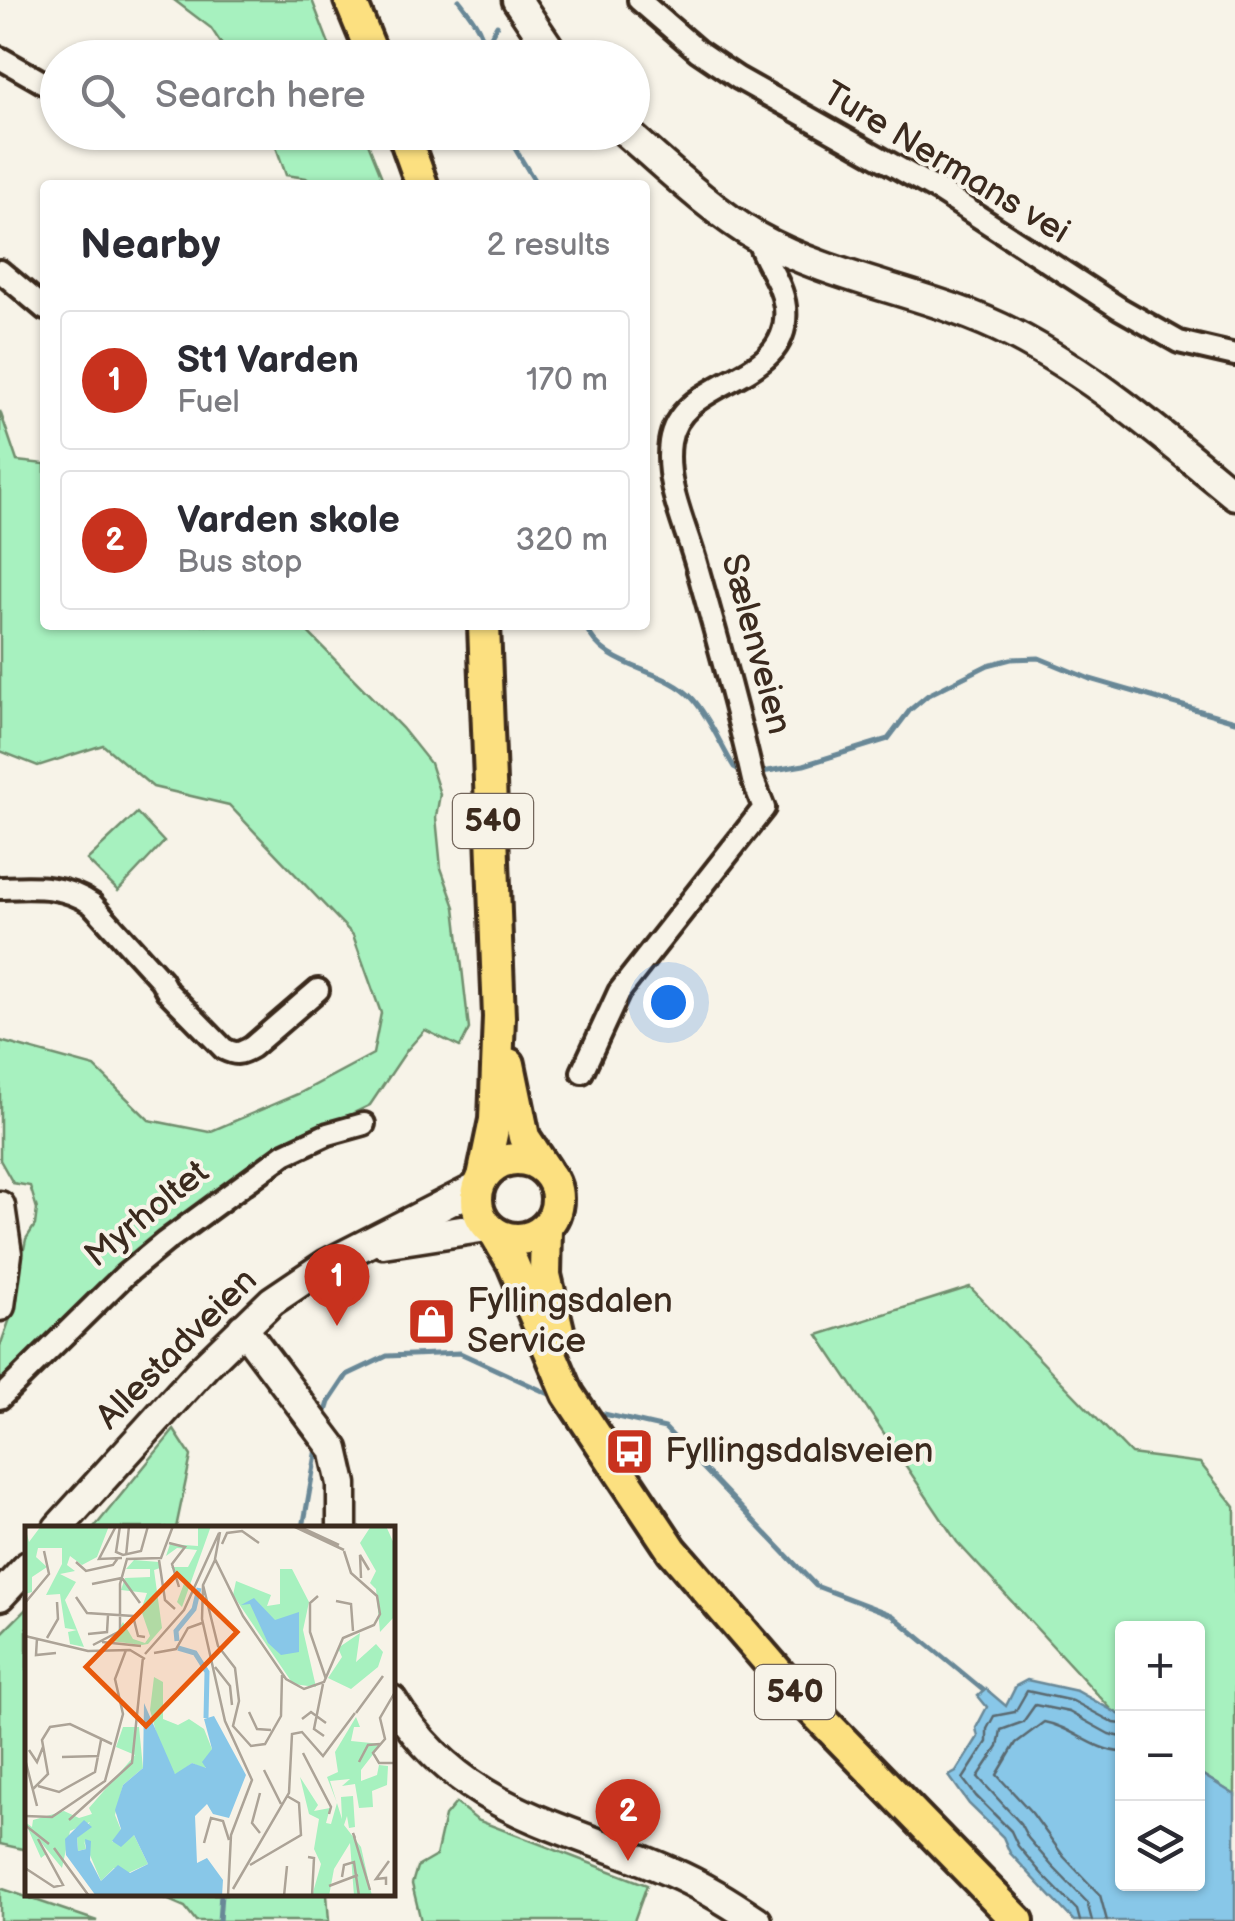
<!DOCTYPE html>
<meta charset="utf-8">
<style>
:root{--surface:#fff;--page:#f7f7f7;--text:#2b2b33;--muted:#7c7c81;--line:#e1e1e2;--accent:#c8321e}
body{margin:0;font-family:"Balsamiq Sans",sans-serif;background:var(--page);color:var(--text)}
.controls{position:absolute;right:30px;bottom:30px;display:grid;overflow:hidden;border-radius:10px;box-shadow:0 2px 8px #0004}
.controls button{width:90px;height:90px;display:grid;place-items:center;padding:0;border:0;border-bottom:2px solid var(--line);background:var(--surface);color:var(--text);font:50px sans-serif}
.you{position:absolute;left:668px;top:1002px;width:35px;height:35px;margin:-25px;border:8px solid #fff;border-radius:50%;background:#1a73e8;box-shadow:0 0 0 15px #1a73e833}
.badge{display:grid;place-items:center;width:65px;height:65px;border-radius:50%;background:var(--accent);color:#fff;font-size:32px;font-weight:700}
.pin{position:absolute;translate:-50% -82px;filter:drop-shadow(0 2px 5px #0008)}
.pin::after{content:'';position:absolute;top:52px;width:35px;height:30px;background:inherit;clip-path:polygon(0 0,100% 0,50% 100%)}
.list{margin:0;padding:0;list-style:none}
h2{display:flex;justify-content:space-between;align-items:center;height:130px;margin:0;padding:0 40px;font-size:42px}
h2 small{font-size:32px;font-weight:400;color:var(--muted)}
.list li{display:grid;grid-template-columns:65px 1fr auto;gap:30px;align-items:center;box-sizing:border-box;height:140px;margin:0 20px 20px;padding:0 20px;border:2px solid var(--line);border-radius:10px}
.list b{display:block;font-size:38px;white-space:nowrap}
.list p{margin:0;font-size:32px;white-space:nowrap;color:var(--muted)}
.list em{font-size:32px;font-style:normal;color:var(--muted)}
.icon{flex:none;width:55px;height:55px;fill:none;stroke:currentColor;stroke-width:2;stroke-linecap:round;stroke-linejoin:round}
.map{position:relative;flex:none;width:1235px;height:1921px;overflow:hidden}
.search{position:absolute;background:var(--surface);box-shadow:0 2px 8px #0004;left:40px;top:40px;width:610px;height:110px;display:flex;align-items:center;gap:25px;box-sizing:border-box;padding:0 35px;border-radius:55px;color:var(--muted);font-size:38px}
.panel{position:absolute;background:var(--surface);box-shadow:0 2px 8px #0004;left:40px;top:180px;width:610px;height:450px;border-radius:10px}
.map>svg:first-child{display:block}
.green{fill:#a7f1bf;stroke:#718e6e;stroke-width:2.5}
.water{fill:#88c7e8;stroke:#698897;stroke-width:2.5}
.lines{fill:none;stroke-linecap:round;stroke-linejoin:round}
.shore{stroke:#5a696f;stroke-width:2.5}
.stream{stroke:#698897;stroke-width:5}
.street-casing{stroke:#3b2a1e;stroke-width:28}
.secondary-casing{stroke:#3b2a1e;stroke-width:35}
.primary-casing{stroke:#3b2a1e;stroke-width:38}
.street{stroke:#f7f3e8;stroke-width:20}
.secondary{stroke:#f7f3e8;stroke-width:28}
.primary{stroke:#fce080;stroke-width:30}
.labels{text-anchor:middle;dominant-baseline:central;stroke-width:8;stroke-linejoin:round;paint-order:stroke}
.shield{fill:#f7f3e8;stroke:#73665b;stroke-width:2.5}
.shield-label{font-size:32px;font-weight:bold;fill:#3b2a1e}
.street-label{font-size:35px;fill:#3b2a1e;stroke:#f7f3e8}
.poi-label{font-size:35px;fill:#3b2a1e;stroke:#f7f3e8;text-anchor:start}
.inset-river{fill:none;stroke:#88c7e8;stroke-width:5}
.inset-road{fill:none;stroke:#aca397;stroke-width:2.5}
.view{fill:#e8590c;fill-opacity:0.15;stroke:#e8590c;stroke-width:5}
.inset-edge{fill:none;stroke:#3b2a1e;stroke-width:5}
</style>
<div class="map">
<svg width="1235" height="1921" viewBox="0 0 1235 1921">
<rect width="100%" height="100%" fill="#f7f3e8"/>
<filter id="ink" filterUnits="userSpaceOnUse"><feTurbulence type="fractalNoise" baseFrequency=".01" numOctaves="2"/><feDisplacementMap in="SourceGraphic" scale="20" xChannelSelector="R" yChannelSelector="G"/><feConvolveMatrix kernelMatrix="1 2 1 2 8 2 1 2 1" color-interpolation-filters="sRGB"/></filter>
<g filter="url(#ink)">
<g class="green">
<path d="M174 0H312L334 57H230L211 28Z"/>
<path d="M271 133H364L385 185H315L306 178 286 175Z"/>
<path d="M0 411 17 461 45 464V625H301L402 728 430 763 440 794 436 817 441 868 455 907 469 1029 460 1047 425 1030 407 1050 370 1105 337 1121 309 1129 266 1155 154 1237 0 1382V1346L11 1316 26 1239 35 1225 37 1209 30 1186 13 1183 0 1160V1041L95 1067 149 1120 209 1132 300 1093 373 1054 381 1013 353 935 229 805 153 787 103 745 38 766 0 751Z"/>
<path d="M137 813 164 842 118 891 87 860Z"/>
<path d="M970 1287 1131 1454 1200 1463 1235 1507V1795L1198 1772V1628H1122V1716L1112 1710 957 1542 818 1335Z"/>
<path d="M174 1430 191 1456 176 1528H94Z"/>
<path d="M27 1608V1850L0 1844V1635Z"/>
<path d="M456 1803 477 1820 647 1885 634 1921H421L412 1884 417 1867 436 1856 445 1816Z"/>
<path d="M0 1888 97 1921H0Z"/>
<path d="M155 1894H327L329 1921H196L185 1907Z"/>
</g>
<path class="water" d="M1027 1680 1077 1691 1122 1716V1884H1198V1772L1235 1795V1921H1074L1010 1853 1003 1837 969 1804 949 1776 956 1772 978 1737 976 1728 987 1707 978 1696 986 1689 1006 1706 1016 1686Z"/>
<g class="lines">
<g class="shore">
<path d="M1080 1921 1077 1910 1042 1874 1018 1846 1011 1831 976 1796 963 1779 987 1742V1729L994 1716 1015 1712 1027 1691 1073 1701 1114 1723 1122 1724"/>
<path d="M1092 1921 1087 1902 1052 1866 1028 1838 1020 1823 978 1777 998 1747 1001 1730 1023 1722 1035 1705 1069 1712 1109 1734 1122 1737"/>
<path d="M1107 1921 1100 1895 1064 1857 1032 1813 997 1775 1016 1743 1044 1722C1072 1727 1094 1751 1122 1752"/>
</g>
<g class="stream">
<path d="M459 0C472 17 487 35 485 58"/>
<path d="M486 45 497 25"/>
<path d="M505 132 537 185"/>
<path d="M585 625C604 671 663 666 693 699 710 718 721 746 734 767L745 773"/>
<path d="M756 773 804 765 888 739 910 710 928 695 988 665 1011 659 1039 658 1090 679 1235 721"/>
<path d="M591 1411 665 1428 816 1586 892 1615 983 1690"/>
<path d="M324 1418 329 1402 347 1375 387 1356 460 1353 558 1398"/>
<path d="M303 1528 318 1443"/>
<path d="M219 1921 221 1894"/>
</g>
<defs>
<g id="street">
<path d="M639 0 698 51 738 78 939 191 1119 308 1179 342 1235 355"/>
<path d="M0 58 58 91"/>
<path d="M0 271 45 309"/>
<path d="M0 888C33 887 64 884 92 904L161 980 167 991 224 1049C236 1055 240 1054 252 1047L318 990"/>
<path d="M582 1072 619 992 764 808 753 780C737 709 717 637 697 567 686 526 664 485 670 442 680 374 793 386 785 307 782 280 762 261 757 237"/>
<path d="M0 1398 125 1275 165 1242 285 1154 328 1134 364 1124"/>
</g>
<g id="secondary">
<path d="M517 0 556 58"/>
<path d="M626 132C666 167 712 211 757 237 837 282 932 292 1013 334 1094 376 1165 437 1235 495"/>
<path d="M0 1206 7 1254 0 1306"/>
<path d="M383 1243 487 1227"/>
<path d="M243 1328 334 1449 342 1484V1528"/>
<path d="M58 1528 205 1366 272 1301 327 1264 478 1187"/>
<path d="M0 1596 28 1566"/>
<path d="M392 1700C461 1813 560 1823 671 1872 702 1885 730 1903 757 1921"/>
</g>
<g id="primary">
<path d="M350 0 374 58"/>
<path d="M403 132 422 185"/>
<path d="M509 1064 524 1137 546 1170"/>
<circle cx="517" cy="1199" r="40"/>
<path d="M483 1177 495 1120 499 1017 484 625"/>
<path d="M546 1228 545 1275 558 1330"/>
<path d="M495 1233 513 1264 568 1394 672 1550 794 1691 1018 1921"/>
</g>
</defs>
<use href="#street" class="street-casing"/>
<use href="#secondary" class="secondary-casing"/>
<use href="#primary" class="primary-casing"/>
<use href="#street" class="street"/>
<use href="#secondary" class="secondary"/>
<use href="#primary" class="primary"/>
</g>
</g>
<defs>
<symbol id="shop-square" viewBox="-11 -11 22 22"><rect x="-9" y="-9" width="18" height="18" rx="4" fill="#c8321e" stroke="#f7f3e8"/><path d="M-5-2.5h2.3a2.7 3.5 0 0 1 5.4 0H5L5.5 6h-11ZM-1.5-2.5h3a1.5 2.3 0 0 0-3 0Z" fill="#fff"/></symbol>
<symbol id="bus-square" viewBox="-11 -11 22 22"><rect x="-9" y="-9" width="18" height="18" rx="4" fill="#c8321e" stroke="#f7f3e8"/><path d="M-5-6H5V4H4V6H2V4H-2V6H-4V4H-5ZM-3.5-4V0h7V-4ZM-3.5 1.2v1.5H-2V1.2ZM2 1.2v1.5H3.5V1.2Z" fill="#fff"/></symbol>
</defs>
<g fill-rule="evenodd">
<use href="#shop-square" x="404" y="1294" width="55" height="55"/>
<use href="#bus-square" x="602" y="1424" width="55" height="55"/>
</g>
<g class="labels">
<g class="shield">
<rect x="453" y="794" width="80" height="54" rx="8"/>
<rect x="755" y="1665" width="80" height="54" rx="8"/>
</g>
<g class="shield-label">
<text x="493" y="821">540</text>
<text x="795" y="1692">540</text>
</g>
<g class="street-label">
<text transform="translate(946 163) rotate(31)">Ture Nermans vei</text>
<text transform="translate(756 644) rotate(75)">Sælenveien</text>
<text transform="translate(147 1214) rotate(-39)">Myrholtet</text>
<text transform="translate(177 1349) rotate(-45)">Allestadveien</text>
</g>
<g class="poi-label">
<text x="467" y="1301">Fyllingsdalen<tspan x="467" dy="40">Service</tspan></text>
<text x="665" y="1451">Fyllingsdalsveien</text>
</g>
</g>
<g transform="translate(25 1526)">
<rect width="370" height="370" fill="#f7f3e8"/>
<path d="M0 0H8L1 4 4 16 16 0H84L72 31 57 39 45 30 42 39 50 45 35 48 51 56 40 74 59 121 45 118 43 106 52 104 40 102 35 68 21 69 37 38V22H13L11 31 22 41 7 51V66L0 68ZM173 0H186L157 81 152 76 160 55 146 41H163L172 24 152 22 141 30 145 18 173 20ZM346 0H361L370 20 369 91 355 106 351 63 345 57 351 45 335 17ZM109 34 134 36 135 42 129 44 137 102 123 118 117 119 86 115 98 96 108 113 120 117 125 110 116 84 122 67 96 64 100 52 125 51V43H101ZM255 43H267L284 76 278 104 291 161 268 158 208 69 211 55 246 69 242 80 255 78ZM335 107 331 136 351 118 358 126 353 141 326 163 303 152 317 131 313 122ZM129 151 138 156V193L153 199 164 193 179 203 187 223 180 243 167 237 151 249 140 238 125 184ZM331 191 335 201H329L326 215 356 218 336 244V255L352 249 354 239 363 240 362 259 347 265 348 281 334 282 330 258 317 260 325 253 305 255 317 293 316 271 328 270 330 301 324 302 322 290 319 299 336 321 347 370H329L325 317 309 343 304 370H287L296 338 289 323 294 293 284 288 275 251 293 279 289 285 305 282 301 297 306 298 312 277 302 251 313 246 310 226ZM98 201H114L118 242 98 259 90 289 96 304 87 316 109 309 123 338 103 347 89 342 76 355 59 315 61 323 53 325 52 312 65 296 45 305 37 342 14 314 21 328 16 332 0 296 7 301 8 294 39 285 54 292 67 288 64 282 110 229 91 221Z" fill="#a7f1bf"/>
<path d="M229 72 250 94 274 86V126L256 129 243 117 225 78 216 79ZM119 177 150 248 167 237 181 242 177 236 187 223 179 193 189 190 221 249 204 292 188 288 182 278 170 290 172 337 182 332 198 354 197 370H71L41 329 40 313 59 294 67 301 52 312 53 325 61 323 60 313 66 315 65 334 76 355 93 339 105 347 123 338 109 309 96 321 87 315 96 303 90 284 98 259 118 242Z" fill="#88c7e8"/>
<path class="inset-river" d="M152 115 151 105 169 83 174 62M153 122 170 127 182 146 181 192"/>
<path class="inset-road" d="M91 0 74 33 97 32M95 0 91 26 98 29 116 25 123 0M268 0 319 24M273 0 314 19M195 6 190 33 218 90 261 153 279 163 299 156 318 112 349 99 355 88 352 70 326 47 319 25M144 17 160 21 147 38 154 61M197 18 202 7 217 5 234 17M101 30 104 0M134 34 140 74 150 83M190 34 178 59 177 93 200 195 227 254 206 309 203 370M51 36 61 45 88 39 93 32M336 52 335 29 344 44M67 58 97 52 115 77M178 59 193 120 210 142 214 175 208 200 226 220 240 218 256 190 257 149M293 70 285 77V106L301 153M51 71 62 87 108 90 113 110 120 111M311 75 326 78 328 105M0 77 24 48 19 25M63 108 82 106 83 89M0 110 63 125 105 124 120 133M12 112 11 129 31 127M22 112 33 93 32 76M77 116 116 120M68 119 95 105V58L102 33 136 32 148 0M129 127 151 123 163 102 177 97M120 128 159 84 194 7M190 141 205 160 207 179M298 158 289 203 299 210M370 166 355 192 360 213 348 227 354 237H370M224 186 232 203 246 204M331 187 358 150M277 193 286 186 301 197M4 224 12 236 18 221M278 227 306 281 304 288M37 231 74 230M0 233 12 280M334 236 343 219 355 218M239 244 256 278M13 260 34 266 70 246 76 214M8 263 23 248 17 214 25 201 45 198 87 218M235 267 227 297 235 307M0 290 27 291 80 255 98 188 90 153 101 124M44 294 107 237 118 131M0 299 24 318M330 312 328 307 345 364M179 317 186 292 198 295 204 314M29 322 64 370M283 331 289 332 287 370M225 339 276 309 274 277 262 270M0 342 29 361 38 359 13 313M317 351 319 339 329 336 334 370M361 359V352L351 353 364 335M304 360 333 349M208 363 264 267 267 208 277 206 298 230 330 187M259 370 262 340"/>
<path class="view" d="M152 48 212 106 121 200 61 141Z"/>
<rect width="370" height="370" class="inset-edge"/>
</g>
</svg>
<div class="controls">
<button>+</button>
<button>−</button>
<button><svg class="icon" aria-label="layers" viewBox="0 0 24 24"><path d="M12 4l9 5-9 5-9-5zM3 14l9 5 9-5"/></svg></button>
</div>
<div class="you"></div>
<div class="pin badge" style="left:337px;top:1326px">1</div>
<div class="pin badge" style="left:628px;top:1861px">2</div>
<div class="search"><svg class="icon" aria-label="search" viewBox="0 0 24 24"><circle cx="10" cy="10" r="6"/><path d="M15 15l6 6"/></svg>Search here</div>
<section class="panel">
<h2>Nearby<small>2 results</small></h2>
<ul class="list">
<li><span class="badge">1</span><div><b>St1 Varden</b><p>Fuel</p></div><em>170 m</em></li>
<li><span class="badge">2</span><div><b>Varden skole</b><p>Bus stop</p></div><em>320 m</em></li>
</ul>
</section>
</div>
